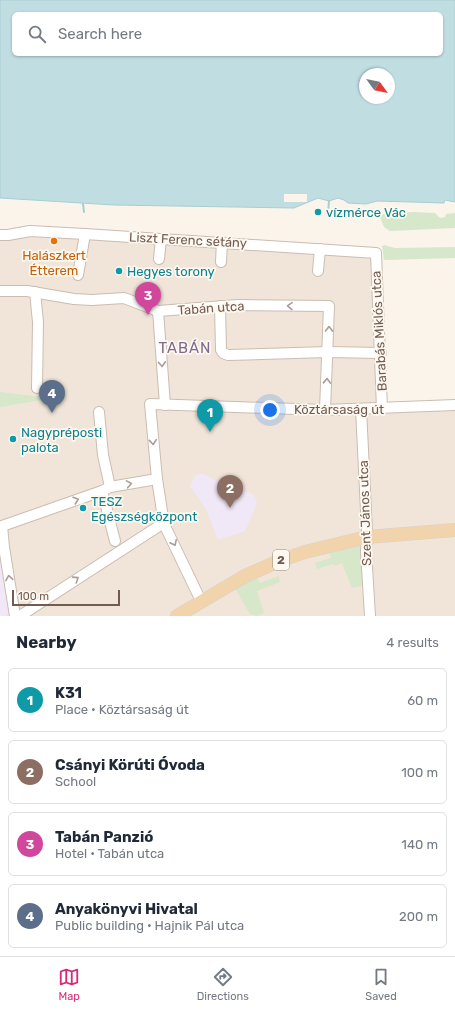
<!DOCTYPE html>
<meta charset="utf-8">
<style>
:root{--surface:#fff;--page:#f6f6f7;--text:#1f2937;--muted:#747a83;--line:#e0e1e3;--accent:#db2777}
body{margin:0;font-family:Rubik,sans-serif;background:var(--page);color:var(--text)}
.compass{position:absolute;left:359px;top:68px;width:36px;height:36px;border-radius:50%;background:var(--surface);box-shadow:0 1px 3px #0004;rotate:123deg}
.scale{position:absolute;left:12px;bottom:10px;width:108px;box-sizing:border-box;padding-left:4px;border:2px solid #725b50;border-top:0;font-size:11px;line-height:14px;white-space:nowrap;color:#725b50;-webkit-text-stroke:3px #fdf8f0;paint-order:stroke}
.you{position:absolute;left:270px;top:410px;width:14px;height:14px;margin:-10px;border:3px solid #fff;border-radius:50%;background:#1a73e8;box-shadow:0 0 0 6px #1a73e833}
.badge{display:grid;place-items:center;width:26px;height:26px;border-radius:50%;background:var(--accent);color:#fff;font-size:13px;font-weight:700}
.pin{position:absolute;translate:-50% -33px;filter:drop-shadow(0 1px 2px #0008)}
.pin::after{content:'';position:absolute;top:21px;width:14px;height:12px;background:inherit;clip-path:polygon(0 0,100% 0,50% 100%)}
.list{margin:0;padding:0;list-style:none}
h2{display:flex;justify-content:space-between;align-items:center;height:52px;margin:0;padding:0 16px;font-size:17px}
h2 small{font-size:13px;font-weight:400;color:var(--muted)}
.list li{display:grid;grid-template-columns:26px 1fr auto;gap:12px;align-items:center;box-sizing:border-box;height:64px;margin:0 8px 8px;padding:0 8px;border:1px solid var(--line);border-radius:6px}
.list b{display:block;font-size:15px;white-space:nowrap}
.list p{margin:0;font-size:13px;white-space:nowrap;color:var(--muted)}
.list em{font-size:13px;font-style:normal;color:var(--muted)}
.icon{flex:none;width:22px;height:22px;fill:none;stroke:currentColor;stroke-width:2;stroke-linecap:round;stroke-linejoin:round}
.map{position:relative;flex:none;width:455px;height:616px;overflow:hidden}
.search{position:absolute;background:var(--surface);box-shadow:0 1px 3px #0004;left:12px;right:12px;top:12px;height:44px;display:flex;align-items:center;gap:10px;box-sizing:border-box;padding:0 14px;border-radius:6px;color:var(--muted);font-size:15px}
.sheet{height:340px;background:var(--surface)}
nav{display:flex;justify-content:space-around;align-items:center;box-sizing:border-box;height:56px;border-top:1px solid var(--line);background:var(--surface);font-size:11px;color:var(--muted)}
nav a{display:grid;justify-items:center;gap:2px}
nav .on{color:var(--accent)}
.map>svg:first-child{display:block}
.residential{fill:#f1e5d9}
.education{fill:#f0e7f7}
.green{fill:#d6e7ca}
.water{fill:#c0dee2;stroke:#a8cdd3;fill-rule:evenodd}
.pier{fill:#faf4ea}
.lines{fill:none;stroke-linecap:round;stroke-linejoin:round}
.stream{stroke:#a8cdd3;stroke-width:2}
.minor-casing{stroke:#cbbcb1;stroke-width:12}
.major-casing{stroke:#d8d1ce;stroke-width:14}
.minor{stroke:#fff;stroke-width:10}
.major{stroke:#f1d4ab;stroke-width:13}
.oneway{stroke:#aa9d96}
.culture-dot{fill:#0f9aa8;stroke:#fdf8f0;stroke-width:1.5}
.food-dot{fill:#e8710a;stroke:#fdf8f0;stroke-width:1.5}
.labels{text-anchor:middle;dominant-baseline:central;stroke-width:3.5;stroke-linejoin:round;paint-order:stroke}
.shield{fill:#fdf8f0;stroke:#9c8a80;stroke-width:1}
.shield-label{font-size:12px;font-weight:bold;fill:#725b50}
.culture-label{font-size:13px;fill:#0d838f;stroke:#fdf8f0;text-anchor:start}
.street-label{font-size:13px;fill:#725b50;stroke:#fdf8f0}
.food-label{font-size:13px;fill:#c56008;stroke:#fdf8f0}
.quarter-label{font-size:15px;letter-spacing:1px;fill:#80688e;stroke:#fdf8f0}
</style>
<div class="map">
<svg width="455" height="616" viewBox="0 0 455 616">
<rect width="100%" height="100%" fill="#faf4ea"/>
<path class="residential" d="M0 235 376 253 382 409 455 405V616H0Z"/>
<g class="education">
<path d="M198 474H203L220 482 229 484 254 495 257 503 245 531 218 540 206 509 190 486 195 476Z"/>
<path d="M0 534 12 612 5 616H0Z"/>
</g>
<g class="green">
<path d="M413 212 435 213 440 218 445 217 446 214 455 213V228L390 231 384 227 380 217 383 214Z"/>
<path d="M384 245 395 248 455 247V258L384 260 382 246Z"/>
<path d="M0 392 41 397 42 400 0 407Z"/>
<path d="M360 543 363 586 352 588 342 563 334 566 333 564 317 569 315 563 331 558 329 550Z"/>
<path d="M256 575 260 583 279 576 280 582 257 591 264 613 256 616 250 614 234 587Z"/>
</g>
<path class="water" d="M0 0H455V202L445 200 444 203 377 201 366 204 348 203 344 200 338 198 329 201 318 198 294 208 114 205 0 198ZM14 14H441V54H14ZM365 74H389V98H365Z"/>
<rect class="pier" x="284" y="194" width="23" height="8"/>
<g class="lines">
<g class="stream">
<path d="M83 204 84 212"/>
<path d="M328 213 329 201"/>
</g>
<defs>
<g id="minor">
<path d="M0 235H8L30 231 85 234 376 253 382 409"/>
<path d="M159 259 161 239"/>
<path d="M221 262 222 242"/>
<path d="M318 271 320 249"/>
<path d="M78 275 85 234"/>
<path d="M0 291H27L74 299 92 300 124 298 158 311 238 305 329 306 325 410"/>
<path d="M35 292 38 322 37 388"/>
<path d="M220 306 221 350 223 353 228 355 328 352 381 353"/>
<path d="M158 311 165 405"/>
<path d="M361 409 367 531 366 551 370 616"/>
<path d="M99 412 103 455 110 487"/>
<path d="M102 491 115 541"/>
<path d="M201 601 164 524 157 479 150 404 325 410 455 405"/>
<path d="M15 616 4 547 2 526 102 491 110 487 157 479"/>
<path d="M20 616 159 526 164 524"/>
</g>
<path id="major" d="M177 616 245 576 279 561 305 552 367 537 455 530"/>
</defs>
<use href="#minor" class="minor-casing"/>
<use href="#major" class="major-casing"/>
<use href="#minor" class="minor"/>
<use href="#major" class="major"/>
</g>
<defs><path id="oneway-chevron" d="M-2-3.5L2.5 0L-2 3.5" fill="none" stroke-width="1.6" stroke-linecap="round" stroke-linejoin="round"/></defs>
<g class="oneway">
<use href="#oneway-chevron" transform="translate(290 306) rotate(-179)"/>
<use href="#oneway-chevron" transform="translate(329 329) rotate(-89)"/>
<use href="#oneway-chevron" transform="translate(162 364) rotate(86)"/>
<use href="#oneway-chevron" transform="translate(327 381) rotate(-88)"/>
<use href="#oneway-chevron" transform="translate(153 442) rotate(84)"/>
<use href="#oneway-chevron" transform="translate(129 484) rotate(-10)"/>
<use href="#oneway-chevron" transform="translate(76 500) rotate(-19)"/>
<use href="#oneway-chevron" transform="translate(174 543) rotate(64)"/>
<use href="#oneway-chevron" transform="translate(9 578) rotate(-99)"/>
<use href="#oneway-chevron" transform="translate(76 579) rotate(-33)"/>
</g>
<g class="culture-dot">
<circle cx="318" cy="212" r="4"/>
<circle cx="119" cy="271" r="4"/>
<circle cx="13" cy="439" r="4"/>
<circle cx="83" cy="508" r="4"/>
</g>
<circle class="food-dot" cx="54" cy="241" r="4"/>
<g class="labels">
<rect class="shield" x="273" y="550" width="16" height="20" rx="3"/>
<g class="shield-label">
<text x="281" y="560">2</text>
</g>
<g class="culture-label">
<text x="326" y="212">vízmérce Vác</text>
<text x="127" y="271">Hegyes torony</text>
<text x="21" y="432">Nagypréposti<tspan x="21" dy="15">palota</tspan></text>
<text x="91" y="501">TESZ<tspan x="91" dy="15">Egészségközpont</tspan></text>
</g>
<g class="street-label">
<text transform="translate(188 240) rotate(3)">Liszt Ferenc sétány</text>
<text transform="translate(211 308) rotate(-4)">Tabán utca</text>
<text transform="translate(379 331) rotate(-93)">Barabás Miklós utca</text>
<text x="339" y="409">Köztársaság út</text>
<text transform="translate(365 513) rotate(-92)">Szent János utca</text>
</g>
<g class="food-label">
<text x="54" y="255">Halászkert<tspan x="54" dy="15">Étterem</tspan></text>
</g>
<g class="quarter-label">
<text x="185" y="348">TABÁN</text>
</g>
</g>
</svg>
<svg class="compass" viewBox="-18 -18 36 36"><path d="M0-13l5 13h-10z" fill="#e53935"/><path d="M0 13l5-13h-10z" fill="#747a83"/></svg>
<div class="scale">100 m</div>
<div class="you"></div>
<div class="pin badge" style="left:210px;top:432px;background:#0f9aa8">1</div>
<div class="pin badge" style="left:230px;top:508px;background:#8d6e63">2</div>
<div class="pin badge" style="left:148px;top:315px;background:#d1479c">3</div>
<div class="pin badge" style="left:52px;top:413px;background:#5c6f8a">4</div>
<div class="search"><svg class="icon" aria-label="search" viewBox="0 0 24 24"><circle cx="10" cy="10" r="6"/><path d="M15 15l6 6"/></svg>Search here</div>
</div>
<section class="sheet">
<h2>Nearby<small>4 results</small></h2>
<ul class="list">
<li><span class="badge" style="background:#0f9aa8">1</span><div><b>K31</b><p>Place · Köztársaság út</p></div><em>60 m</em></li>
<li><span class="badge" style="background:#8d6e63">2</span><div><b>Csányi Körúti Óvoda</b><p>School</p></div><em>100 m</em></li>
<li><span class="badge" style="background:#d1479c">3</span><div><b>Tabán Panzió</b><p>Hotel · Tabán utca</p></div><em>140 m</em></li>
<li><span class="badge" style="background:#5c6f8a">4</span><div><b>Anyakönyvi Hivatal</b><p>Public building · Hajnik Pál utca</p></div><em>200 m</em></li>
</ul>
</section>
<nav>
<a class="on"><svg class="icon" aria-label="map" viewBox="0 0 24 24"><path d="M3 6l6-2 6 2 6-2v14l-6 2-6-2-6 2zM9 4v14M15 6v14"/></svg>Map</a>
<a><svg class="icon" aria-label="directions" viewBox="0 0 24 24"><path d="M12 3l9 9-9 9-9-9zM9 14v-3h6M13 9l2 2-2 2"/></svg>Directions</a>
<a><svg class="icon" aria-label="saved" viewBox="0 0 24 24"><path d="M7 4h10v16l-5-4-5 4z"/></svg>Saved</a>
</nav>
